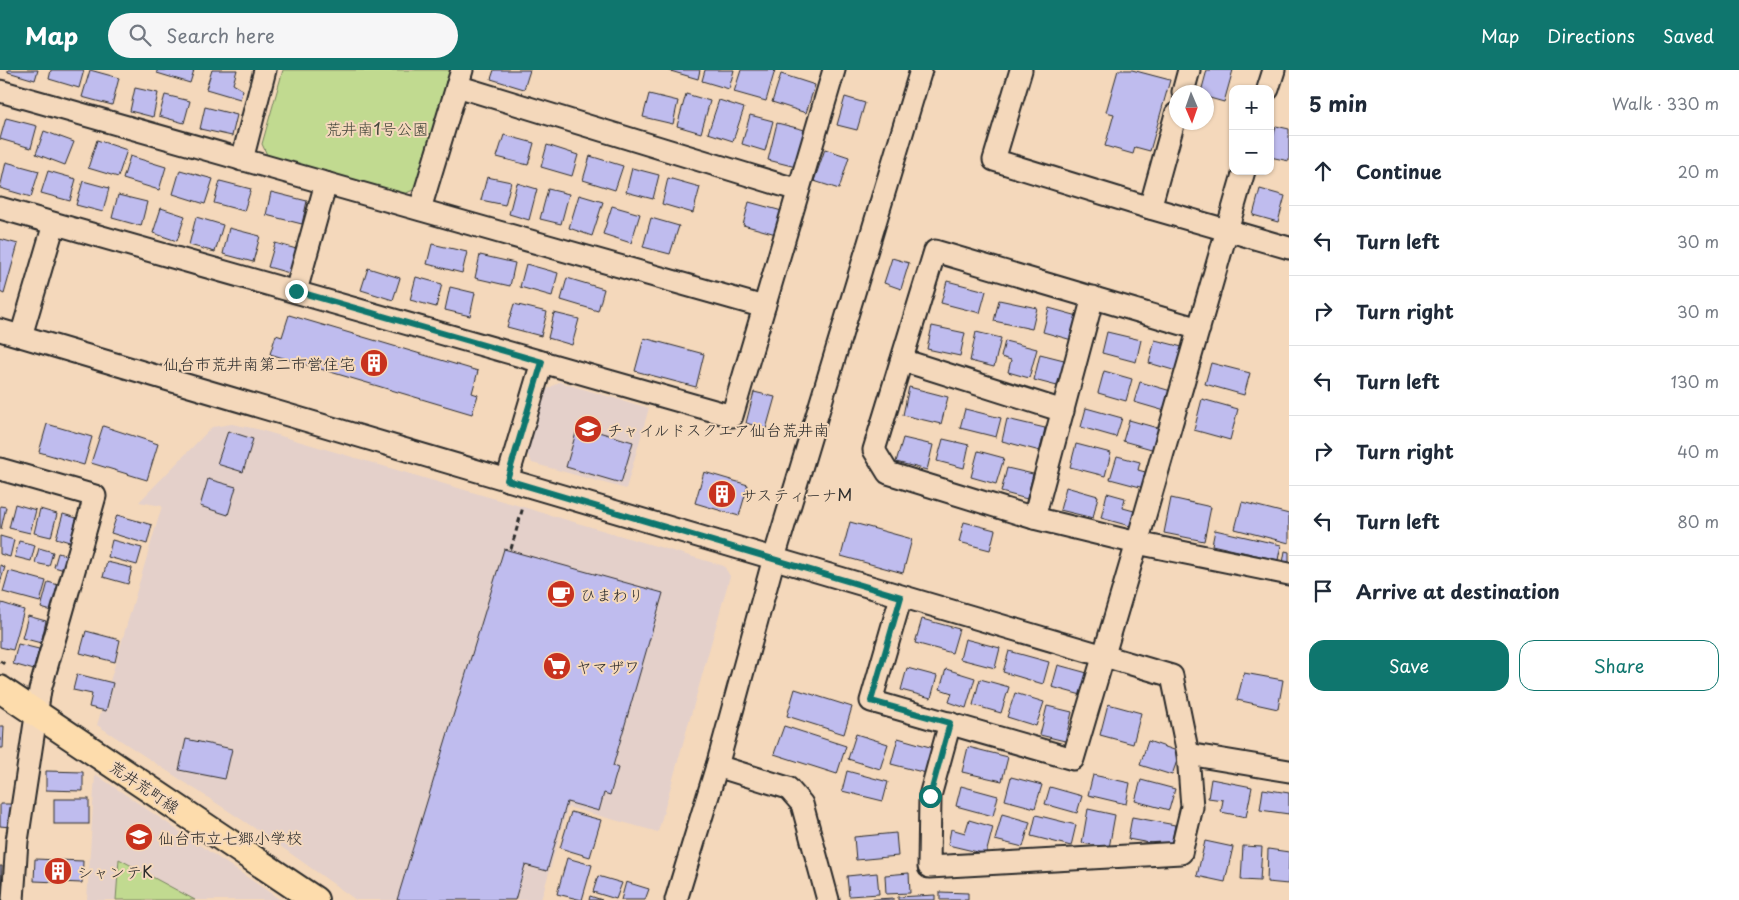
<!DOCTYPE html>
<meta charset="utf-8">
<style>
:root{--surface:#fff;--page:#f6f6f7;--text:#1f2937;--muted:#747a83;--line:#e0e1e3;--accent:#0f766e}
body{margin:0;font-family:"Playpen Sans","Klee One",sans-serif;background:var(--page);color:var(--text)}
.controls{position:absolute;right:15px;top:15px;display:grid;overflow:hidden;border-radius:10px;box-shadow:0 1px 4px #0004}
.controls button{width:45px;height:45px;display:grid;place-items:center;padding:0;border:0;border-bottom:1px solid var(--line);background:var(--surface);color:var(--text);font:25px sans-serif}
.compass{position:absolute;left:1169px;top:15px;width:45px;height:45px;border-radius:50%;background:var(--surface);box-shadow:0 1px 4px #0004;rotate:178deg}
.stop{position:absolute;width:15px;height:15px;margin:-11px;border:4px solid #0f766e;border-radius:50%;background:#fff}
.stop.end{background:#0f766e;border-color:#fff;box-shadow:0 1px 5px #0008}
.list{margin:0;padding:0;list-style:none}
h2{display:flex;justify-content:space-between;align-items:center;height:65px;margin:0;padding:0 20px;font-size:21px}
h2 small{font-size:16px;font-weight:400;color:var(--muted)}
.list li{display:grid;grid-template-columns:32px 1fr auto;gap:15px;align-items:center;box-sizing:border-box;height:70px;padding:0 20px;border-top:1px solid var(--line)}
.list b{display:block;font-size:19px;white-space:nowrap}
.list em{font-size:16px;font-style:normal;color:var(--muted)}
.actions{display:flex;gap:10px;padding:15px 20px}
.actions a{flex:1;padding:11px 0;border:1px solid var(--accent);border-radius:15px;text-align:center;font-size:18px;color:var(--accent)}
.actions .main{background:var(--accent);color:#fff}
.icon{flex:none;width:28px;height:28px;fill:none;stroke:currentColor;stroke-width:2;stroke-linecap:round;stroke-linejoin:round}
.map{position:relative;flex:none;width:1289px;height:830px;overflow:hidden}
header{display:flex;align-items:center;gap:30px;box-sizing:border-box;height:70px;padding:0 25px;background:var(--accent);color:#fff}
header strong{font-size:24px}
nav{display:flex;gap:28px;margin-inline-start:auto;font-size:18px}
.search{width:350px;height:45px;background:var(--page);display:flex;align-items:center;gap:12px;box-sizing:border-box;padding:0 18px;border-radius:28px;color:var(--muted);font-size:19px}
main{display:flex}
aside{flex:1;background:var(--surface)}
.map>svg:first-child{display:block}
.built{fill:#e4d0ca}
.green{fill:#c1da90;stroke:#76825e}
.building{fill:#bfbcee;stroke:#2b2b2b}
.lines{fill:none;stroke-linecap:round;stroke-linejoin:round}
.minor-casing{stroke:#2b2b2b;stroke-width:25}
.major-casing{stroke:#2b2b2b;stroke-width:30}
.path{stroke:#2b2b2b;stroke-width:3;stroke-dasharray:5 4;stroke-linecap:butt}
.minor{stroke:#f4d8bb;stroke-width:21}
.major{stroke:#fddcac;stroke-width:26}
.route{stroke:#0f766e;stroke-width:6}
.labels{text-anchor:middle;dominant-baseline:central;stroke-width:4;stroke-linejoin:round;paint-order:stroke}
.park-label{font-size:16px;fill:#42453a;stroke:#f4d8bb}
.poi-label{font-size:16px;fill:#2b2b2b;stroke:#f4d8bb;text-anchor:start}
.street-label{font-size:16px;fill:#2b2b2b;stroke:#f4d8bb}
</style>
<header>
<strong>Map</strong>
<div class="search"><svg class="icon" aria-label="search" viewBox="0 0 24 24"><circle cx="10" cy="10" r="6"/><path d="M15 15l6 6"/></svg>Search here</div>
<nav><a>Map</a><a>Directions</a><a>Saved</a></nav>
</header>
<main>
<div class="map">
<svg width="1289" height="830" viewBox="0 0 1289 830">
<rect width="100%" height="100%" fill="#f4d8bb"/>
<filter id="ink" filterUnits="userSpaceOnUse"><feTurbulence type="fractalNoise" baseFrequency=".02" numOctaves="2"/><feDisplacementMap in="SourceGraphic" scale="10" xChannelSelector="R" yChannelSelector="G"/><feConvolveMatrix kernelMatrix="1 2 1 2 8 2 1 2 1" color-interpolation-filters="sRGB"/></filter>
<g filter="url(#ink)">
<g class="built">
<path d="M559 312 649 338 626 419 532 393 526 381 543 322Z"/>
<path d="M232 354 257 359 724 496 730 506 658 762 568 737 541 830H356L259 761 97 655 162 436 139 432 212 357Z"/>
<path d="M95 704 281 830H87Z"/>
</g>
<g class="green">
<path d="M283 0H453L420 117 402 125 268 87 262 74Z"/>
<path d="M119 789 195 830H116Z"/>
</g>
<g class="building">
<path d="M8 0H38L35 10 8 2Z"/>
<path d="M51 0H84L79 18 49 9Z"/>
<path d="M90 0 119 8 112 35 82 27Z"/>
<path d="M157 0H194L190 13 157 3Z"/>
<path d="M212 0H237L233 14 243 20 240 29 206 19Z"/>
<path d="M494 0H530L524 19 491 9Z"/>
<path d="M667 0H700L698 9Z"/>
<path d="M705 0H734L729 19 702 11Z"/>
<path d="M741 0H775L766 31 734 22Z"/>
<path d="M1118 0H1132L1170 10 1150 81 1135 77 1133 84 1105 76 1114 44 1106 42Z"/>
<path d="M1207 0H1233L1224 32 1206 27V22H1201Z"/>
<path d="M781 4 815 15 806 43 772 32Z"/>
<path d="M135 18 158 23 153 47 130 41Z"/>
<path d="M649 24 678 31 673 54 643 47Z"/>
<path d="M686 24 710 31 701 63 677 56Z"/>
<path d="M165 25 190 31 184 53 159 46Z"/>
<path d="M845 27 865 33 857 60 837 55Z"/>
<path d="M719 30 744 38 733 71 708 63Z"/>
<path d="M205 37 237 45 232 66 200 59Z"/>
<path d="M750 45 773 51 765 81 742 74Z"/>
<path d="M6 48 37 56 31 78 0 69Z"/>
<path d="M777 53 805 60 796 97 768 90Z"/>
<path d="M1276 56 1289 59V91L1270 87V80Z"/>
<path d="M44 61 74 72 65 95 36 84Z"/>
<path d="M504 65 534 73 528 95 497 87Z"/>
<path d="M97 70 127 80 118 107 88 98Z"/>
<path d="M547 75 578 85 572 106 541 97Z"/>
<path d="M825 79 849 87 839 119 814 111Z"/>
<path d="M130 86 166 97 159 120 123 109Z"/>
<path d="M590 86 623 96 615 120 583 110Z"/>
<path d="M6 92 39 101 31 127 0 118Z"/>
<path d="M632 98 659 105 653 129 626 122Z"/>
<path d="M180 100 213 109 205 134 173 124Z"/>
<path d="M48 101 76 109 70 131 41 123Z"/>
<path d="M487 107 511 112 505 135 481 130Z"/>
<path d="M668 108 700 117 693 143 662 134Z"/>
<path d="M83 111 109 118 103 142 76 135Z"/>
<path d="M220 111 251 119 244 141 214 133Z"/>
<path d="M517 113 537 119 529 150 509 144Z"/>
<path d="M548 119 569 124 561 154 540 149Z"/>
<path d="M1260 119 1285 126 1278 152 1253 145Z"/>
<path d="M271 122 307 131 302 154 266 145Z"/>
<path d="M118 125 147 132 141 156 112 148Z"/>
<path d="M579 125 603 132 592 166 569 158Z"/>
<path d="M749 132 782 141 776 164 743 155Z"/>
<path d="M612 136 640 144 631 173 603 164Z"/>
<path d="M161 138 185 146 177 171 153 163Z"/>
<path d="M196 147 223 155 215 182 189 175Z"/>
<path d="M651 148 679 156 670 184 643 177Z"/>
<path d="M229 158 260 166 253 192 223 184Z"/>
<path d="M0 169 18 174 4 224 0 222Z"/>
<path d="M275 173 300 180 293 204 268 197Z"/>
<path d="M432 174 467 182 462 203 427 194Z"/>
<path d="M480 185 515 193 510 216 475 208Z"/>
<path d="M892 188 909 193 901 219 884 213Z"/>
<path d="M526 194 558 203 552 226 520 217Z"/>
<path d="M368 198 400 208 393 230 361 220Z"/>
<path d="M416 207 442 214 436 237 410 230Z"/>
<path d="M567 208 604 219 598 241 561 230Z"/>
<path d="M947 211 986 221 980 243 941 233Z"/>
<path d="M450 217 475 223 470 246 445 240Z"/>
<path d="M999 230 1037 238 1032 259 994 251Z"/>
<path d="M514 234 547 242 541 266 507 257Z"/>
<path d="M1049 238 1078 246 1072 270 1043 262Z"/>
<path d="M554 243 579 249 572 275 548 268Z"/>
<path d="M289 245 478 301 472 323 478 325 472 344 270 284 276 265 282 267Z"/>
<path d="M932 256 965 263 960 286 927 279Z"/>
<path d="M976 262 1001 268 994 297 970 291Z"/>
<path d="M1107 262 1141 270 1136 292 1102 283Z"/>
<path d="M644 268 704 284 696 317 635 301Z"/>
<path d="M1155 270 1186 278 1180 302 1149 293Z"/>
<path d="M1005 271 1037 279 1029 308 1008 302 1011 290 1001 287Z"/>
<path d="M1040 284 1068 291 1061 317 1034 310Z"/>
<path d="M1211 293 1250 303 1244 325 1205 314Z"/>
<path d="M1104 301 1132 309 1126 331 1098 323Z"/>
<path d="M1140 312 1171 321 1165 341 1134 332Z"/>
<path d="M909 317 948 327 941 354 903 345Z"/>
<path d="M754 322 775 327 766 359 746 353Z"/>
<path d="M1202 329 1238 339 1230 370 1194 360Z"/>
<path d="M1086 338 1122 348 1116 367 1081 357Z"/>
<path d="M965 339 1001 348 996 367 960 358Z"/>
<path d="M1007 349 1045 358 1040 381 1002 371Z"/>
<path d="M1129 350 1161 359 1155 380 1123 371Z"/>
<path d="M47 354 92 367 84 395 39 382Z"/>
<path d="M103 356 158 374 147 410 91 393Z"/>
<path d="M578 356 633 372 621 413 566 397Z"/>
<path d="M228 361 253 369 243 402 217 394Z"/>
<path d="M903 368 933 375 927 400 896 392Z"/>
<path d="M943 369 969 375 964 398 937 391Z"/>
<path d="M1076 374 1111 383 1105 406 1070 397Z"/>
<path d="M978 381 1004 388 996 414 971 407Z"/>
<path d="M1117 386 1140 392 1138 400 1149 403 1144 418 1110 409Z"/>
<path d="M1007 398 1033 404 1027 429 1001 422Z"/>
<path d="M704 402 748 415 739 446 695 433Z"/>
<path d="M208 409 236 417 228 445 200 436Z"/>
<path d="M1066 417 1098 426 1093 448 1060 440Z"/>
<path d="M1107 423 1125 428 1123 438 1134 441 1130 456 1101 448Z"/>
<path d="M1171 428 1211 437 1204 471 1164 463Z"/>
<path d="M1242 432 1289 444V473L1235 459Z"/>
<path d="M15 434 36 440 30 463 9 458Z"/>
<path d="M0 436 6 437 1 459H0Z"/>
<path d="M40 439 57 444 51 467 34 463Z"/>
<path d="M63 444 80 449 73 473 56 468Z"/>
<path d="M117 445 152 455 147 474 111 463Z"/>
<path d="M850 452 912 469 903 503 841 486Z"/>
<path d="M964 452 995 460 990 480 959 472Z"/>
<path d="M1215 460 1281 475 1278 490 1212 475Z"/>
<path d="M0 466 14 470 10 487 0 484Z"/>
<path d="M112 470 142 478 137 495 108 487Z"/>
<path d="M19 471 35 475 31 491 15 487Z"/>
<path d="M39 478 53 482 49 496 35 493Z"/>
<path d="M504 479 663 523 613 696 618 698 610 725 604 723 599 741 567 732 547 801 525 795 515 830H397Z"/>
<path d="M1285 481 1289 482V494L1283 493Z"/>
<path d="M58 483 72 487 68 501 54 497Z"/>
<path d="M107 492 132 498 128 514 103 507Z"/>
<path d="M0 495 5 497 0 513Z"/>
<path d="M9 501 46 511 40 532 3 522Z"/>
<path d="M48 512 62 516 55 542 41 538Z"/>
<path d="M2 533 24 540 13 580 0 577V539Z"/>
<path d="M28 546 46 551 41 573 22 568Z"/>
<path d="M922 549 959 559 952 583 915 573Z"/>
<path d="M86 561 120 570 115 592 80 583Z"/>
<path d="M965 569 1000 578 995 598 960 589Z"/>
<path d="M18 574 39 579 34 600 13 594Z"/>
<path d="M1009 581 1049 592 1043 614 1003 602Z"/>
<path d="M1058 595 1091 604 1085 626 1052 617Z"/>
<path d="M907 598 937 606 931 628 901 620Z"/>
<path d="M946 599 975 608 966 638 949 632 952 623 940 619Z"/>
<path d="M1244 603 1283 610 1278 639 1237 630Z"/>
<path d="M77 604 113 613 106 641 89 637 92 624 73 620Z"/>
<path d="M980 609 1009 617 1001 643 973 635Z"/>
<path d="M795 619 852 637 844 664 787 646Z"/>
<path d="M1015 623 1044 632 1036 656 1007 647Z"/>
<path d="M1108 634 1141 643 1133 674 1100 665Z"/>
<path d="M1047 636 1072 642 1065 671 1040 665Z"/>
<path d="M0 656H4L3 678H0Z"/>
<path d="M784 656 846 676 837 704 774 684Z"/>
<path d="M856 664 888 674 880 699 848 689Z"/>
<path d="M898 668 937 679 930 704 891 694Z"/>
<path d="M186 669 232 679 225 709 179 700Z"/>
<path d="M1148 671 1180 682 1172 705 1140 695Z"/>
<path d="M968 677 1008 687 1002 711 962 702Z"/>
<path d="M46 701 83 702V721L46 720Z"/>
<path d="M847 701 888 712 883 731 842 721Z"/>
<path d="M1093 705 1130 713 1126 734 1088 725Z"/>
<path d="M1011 707 1042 715 1035 738 1005 730Z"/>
<path d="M1211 709 1252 717 1246 747 1221 742 1223 730 1208 728Z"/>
<path d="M1141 710 1175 719 1169 740 1135 731Z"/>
<path d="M961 716 998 726 993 746 956 736Z"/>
<path d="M1050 717 1082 726 1077 743 1045 734Z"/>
<path d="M1263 719 1289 723V744L1260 740Z"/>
<rect x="54" y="729" width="35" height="25"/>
<path d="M0 734H11L10 757 0 756Z"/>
<path d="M1088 739 1115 745 1109 778 1082 773Z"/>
<path d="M571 742 601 750 590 787 560 778Z"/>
<path d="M1002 744 1030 752 1023 777 995 770Z"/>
<path d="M1036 745 1076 755 1071 776 1031 766Z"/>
<path d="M1132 747 1175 755 1171 777 1128 769Z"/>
<path d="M969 750 993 757 986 784 948 775 951 759 965 763Z"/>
<path d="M896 763 898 786 856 790 854 767Z"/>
<path d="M1205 771 1233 777 1225 812 1197 806Z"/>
<path d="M1243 776 1262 777 1260 811 1241 810Z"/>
<path d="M1268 779 1289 782 1288 814 1267 812Z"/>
<path d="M567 788 592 795 582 830 557 824Z"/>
<path d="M35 789 83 791 82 813 34 811Z"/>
<path d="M0 796H2L1 821H0Z"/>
<path d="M877 803 879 824 849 826 847 806Z"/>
<path d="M909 803 910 823 886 824 885 805Z"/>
<path d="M598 806 622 813 616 829 593 822Z"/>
<path d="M626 812 649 819 645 830H621Z"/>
<path d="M940 822 968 823V830H940Z"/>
<path d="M935 825V830H898V827Z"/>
<path d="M590 826 602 830H589Z"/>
<path d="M893 828V830H859Z"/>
</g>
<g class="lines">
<defs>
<g id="minor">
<path d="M1021 0 994 90 1150 138 1289 178"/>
<path d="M457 16 798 120"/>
<path d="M1268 19 1274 0"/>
<path d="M0 21 764 237"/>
<path d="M1183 22 1189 0"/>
<path d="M242 90 265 0"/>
<path d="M0 138 542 292"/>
<path d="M1150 138 1176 44"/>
<path d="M420 139 462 0"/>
<path d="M296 221 326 113"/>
<path d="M1199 259 935 181 874 380 888 403 1034 448 1137 473 1244 101"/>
<path d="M0 260 1172 606 1188 684 1192 737 1181 783 929 797 930 726 950 653"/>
<path d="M21 266 54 154"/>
<path d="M902 290 1063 341"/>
<path d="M0 399 95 426 40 620 17 771 13 830"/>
<path d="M507 410 542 292 732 346 834 0"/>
<path d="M1034 448 1093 227"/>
<path d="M901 527 871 631 1073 689 1137 473 1289 504"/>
<path d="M1188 684 1289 701"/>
<path d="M717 696 788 718 802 734 828 830"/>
<path d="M676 830 717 696 774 488 921 0"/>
</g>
<path id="major" d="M0 619 315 830"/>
</defs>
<use href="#minor" class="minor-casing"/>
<use href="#major" class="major-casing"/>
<g class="path">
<path d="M511 479 523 437"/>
<path d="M0 591 6 595"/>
</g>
<use href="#minor" class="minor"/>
<use href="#major" class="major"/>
</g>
</g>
<g class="lines" filter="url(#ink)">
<path class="route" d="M296 221 542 292 507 410 901 527 871 631 950 653 930 726"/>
</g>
<defs>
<symbol id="building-disc" viewBox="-11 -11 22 22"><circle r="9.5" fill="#c8321e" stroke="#f4d8bb"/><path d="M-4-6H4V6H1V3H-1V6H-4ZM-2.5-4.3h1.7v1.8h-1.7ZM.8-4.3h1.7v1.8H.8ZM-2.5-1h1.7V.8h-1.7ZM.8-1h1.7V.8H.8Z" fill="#fff"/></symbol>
<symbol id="school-disc" viewBox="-11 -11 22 22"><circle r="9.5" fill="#c8321e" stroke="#f4d8bb"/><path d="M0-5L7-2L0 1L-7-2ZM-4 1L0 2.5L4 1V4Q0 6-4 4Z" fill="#fff"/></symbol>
<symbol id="cafe-disc" viewBox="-11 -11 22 22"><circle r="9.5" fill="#c8321e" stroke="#f4d8bb"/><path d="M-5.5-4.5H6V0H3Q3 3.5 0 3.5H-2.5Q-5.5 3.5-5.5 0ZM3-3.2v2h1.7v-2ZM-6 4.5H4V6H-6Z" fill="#fff"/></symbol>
<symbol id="supermarket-disc" viewBox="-11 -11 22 22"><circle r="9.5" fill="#c8321e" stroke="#f4d8bb"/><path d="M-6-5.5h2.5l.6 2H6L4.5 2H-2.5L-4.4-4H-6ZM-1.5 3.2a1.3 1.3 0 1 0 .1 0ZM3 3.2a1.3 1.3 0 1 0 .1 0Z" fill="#fff"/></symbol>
</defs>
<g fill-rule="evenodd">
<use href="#building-disc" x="358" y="277" width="32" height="32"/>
<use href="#school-disc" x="572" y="343" width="32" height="32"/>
<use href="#building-disc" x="706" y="408" width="32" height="32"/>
<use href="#cafe-disc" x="545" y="508" width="32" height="32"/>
<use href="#supermarket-disc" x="541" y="580" width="32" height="32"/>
<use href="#school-disc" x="123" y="751" width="32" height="32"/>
<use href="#building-disc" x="42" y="785" width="32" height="32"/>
</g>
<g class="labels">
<g class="park-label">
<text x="377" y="58">荒井南1号公園</text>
</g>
<g class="poi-label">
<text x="355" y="293" text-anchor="end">仙台市荒井南第二市営住宅</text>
<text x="607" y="359">チャイルドスクエア仙台荒井南</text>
<text x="741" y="424">サスティーナM</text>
<text x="580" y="524">ひまわり</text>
<text x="576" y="596">ヤマザワ</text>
<text x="158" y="767">仙台市立七郷小学校</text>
<text x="77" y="801">シャンテK</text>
</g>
<g class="street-label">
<text transform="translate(145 716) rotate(34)">荒井荒町線</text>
</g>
</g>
</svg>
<div class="controls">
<button>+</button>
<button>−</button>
</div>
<svg class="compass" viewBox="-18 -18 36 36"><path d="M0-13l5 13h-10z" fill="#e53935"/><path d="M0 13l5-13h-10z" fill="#747a83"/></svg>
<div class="stop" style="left:930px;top:726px"></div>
<div class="stop end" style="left:296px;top:221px"></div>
</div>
<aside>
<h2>5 min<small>Walk · 330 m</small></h2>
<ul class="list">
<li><svg class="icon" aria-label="ahead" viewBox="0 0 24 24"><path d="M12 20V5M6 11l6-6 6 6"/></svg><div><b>Continue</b></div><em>20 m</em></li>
<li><svg class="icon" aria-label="left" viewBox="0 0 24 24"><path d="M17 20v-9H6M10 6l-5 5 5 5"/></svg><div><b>Turn left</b></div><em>30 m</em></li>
<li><svg class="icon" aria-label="right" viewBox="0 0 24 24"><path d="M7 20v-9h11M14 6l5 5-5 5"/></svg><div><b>Turn right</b></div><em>30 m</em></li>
<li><svg class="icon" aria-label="left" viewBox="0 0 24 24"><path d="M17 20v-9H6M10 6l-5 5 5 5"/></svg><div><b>Turn left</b></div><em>130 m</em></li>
<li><svg class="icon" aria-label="right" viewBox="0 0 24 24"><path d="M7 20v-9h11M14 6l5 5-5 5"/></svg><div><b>Turn right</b></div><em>40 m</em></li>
<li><svg class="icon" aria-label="left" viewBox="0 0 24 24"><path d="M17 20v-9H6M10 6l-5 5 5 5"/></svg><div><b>Turn left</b></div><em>80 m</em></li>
<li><svg class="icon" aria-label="arrive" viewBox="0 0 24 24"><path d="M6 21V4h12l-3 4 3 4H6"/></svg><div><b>Arrive at destination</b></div></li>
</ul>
<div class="actions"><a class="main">Save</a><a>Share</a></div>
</aside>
</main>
